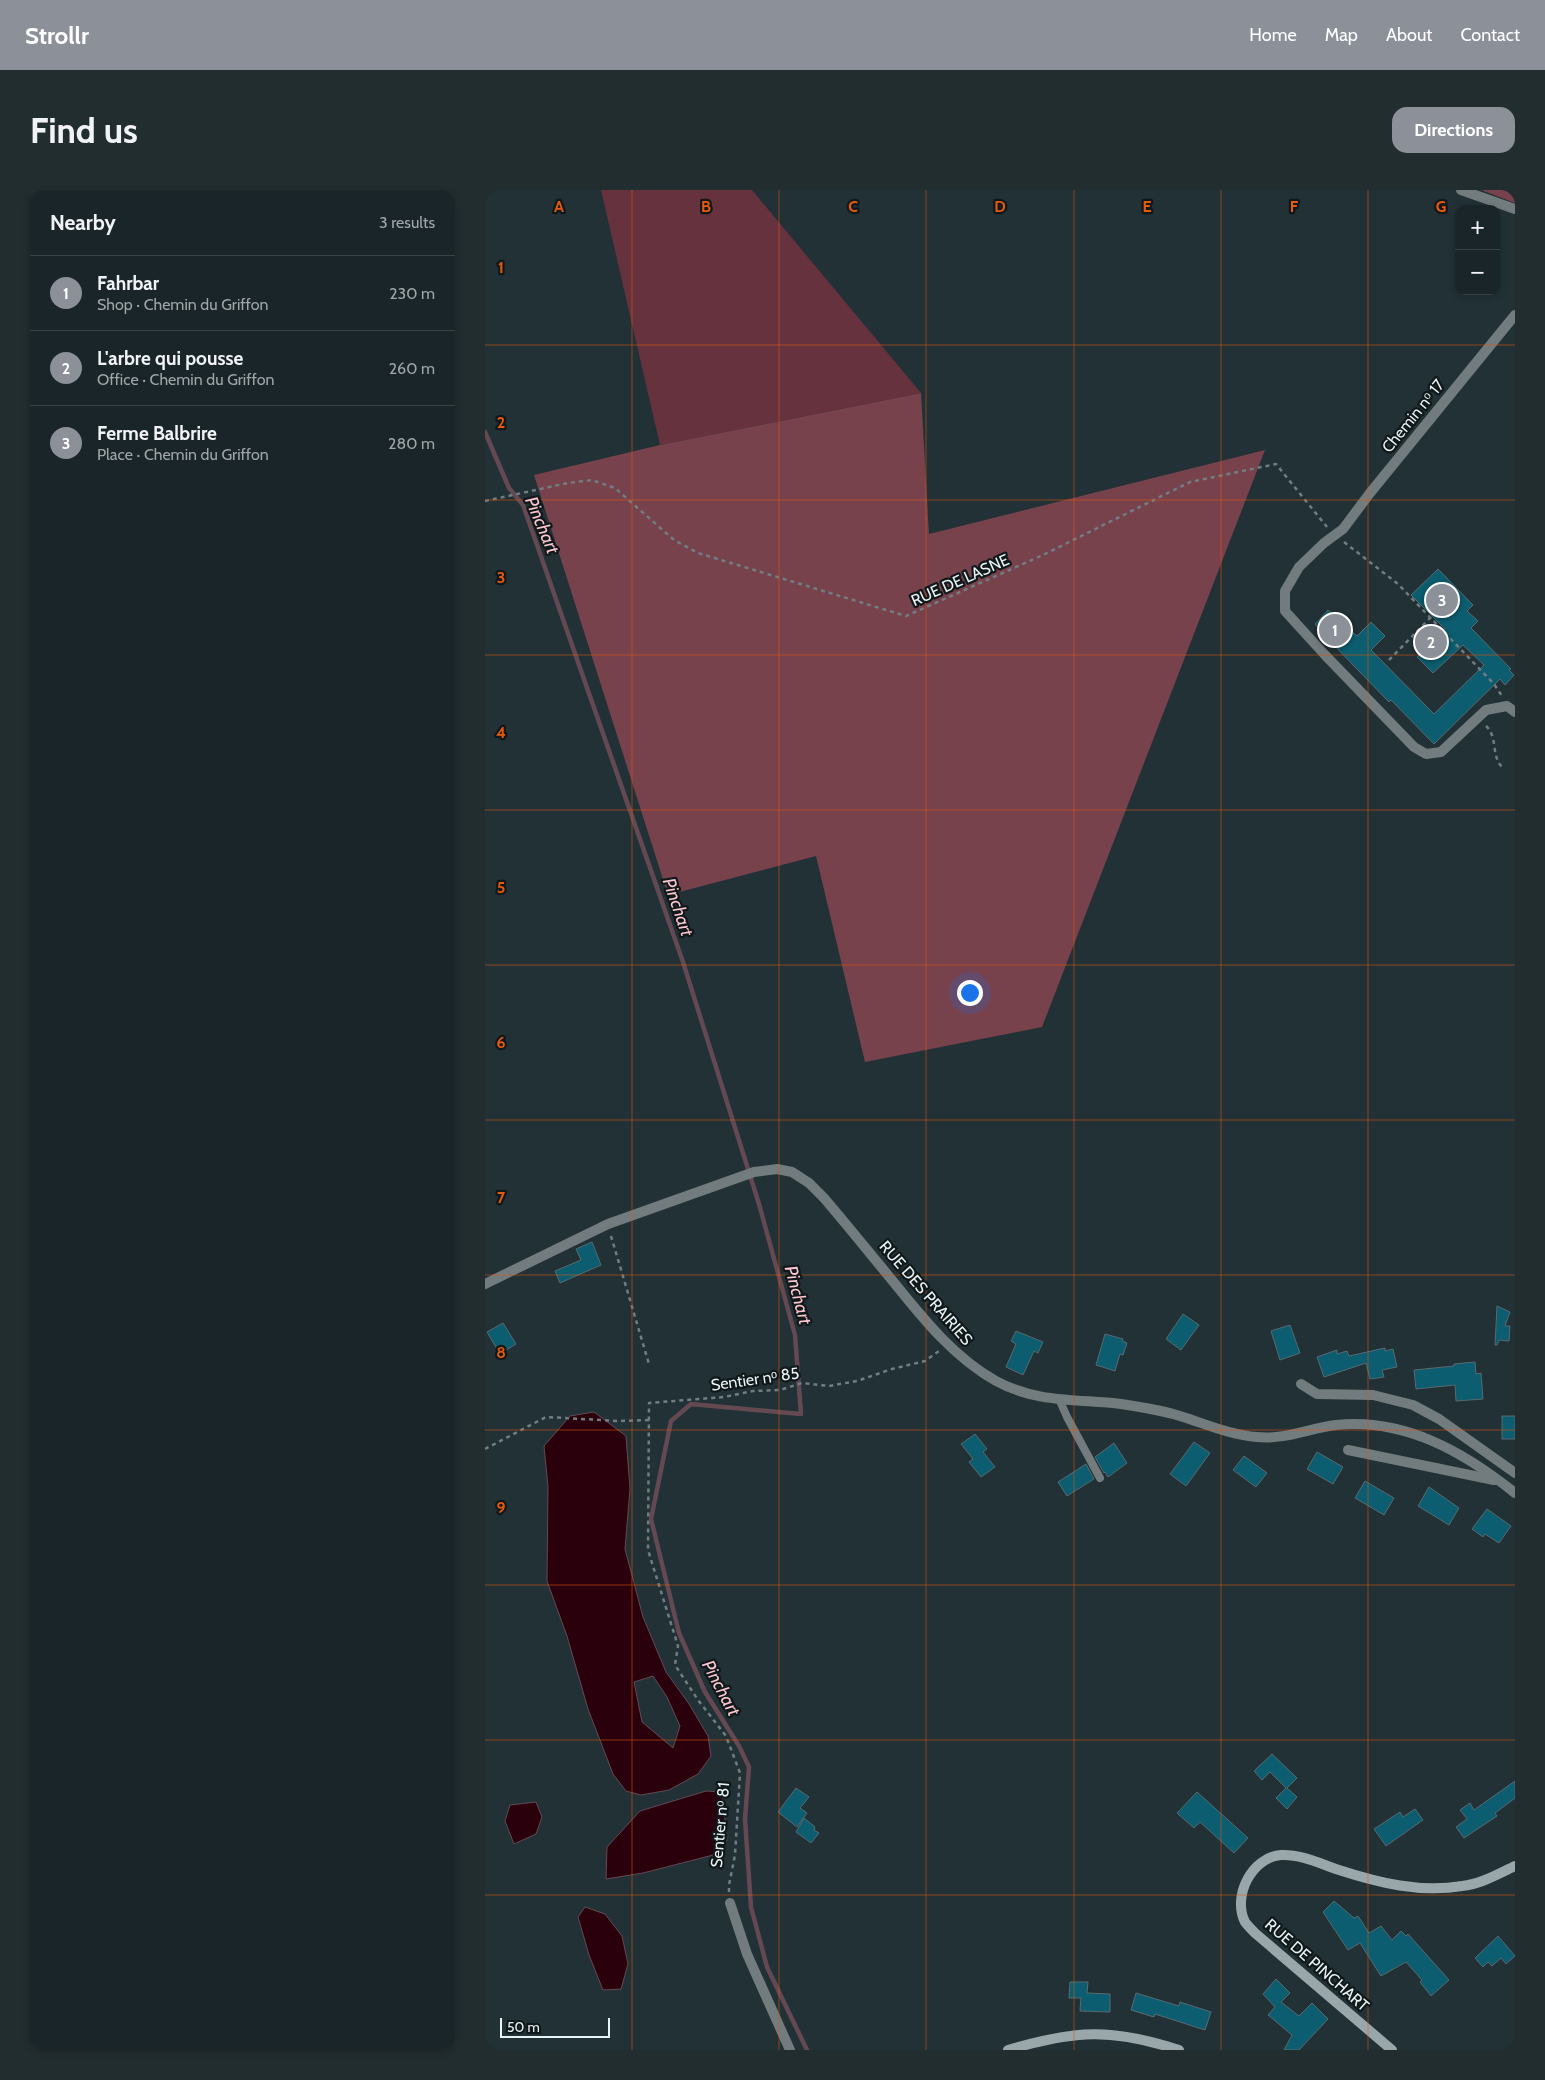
<!DOCTYPE html>
<meta charset="utf-8">
<style>
:root{--surface:#192528;--page:#222d30;--text:#f1f3f6;--muted:#9fa5a8;--line:#374245;--accent:#8c9099}
body{margin:0;font-family:Cabin,sans-serif;background:var(--page);color:var(--text)}
.controls{position:absolute;right:15px;top:15px;display:grid;overflow:hidden;border-radius:10px;box-shadow:0 2px 8px #0003}
.controls button{width:45px;height:45px;display:grid;place-items:center;padding:0;border:0;border-bottom:1px solid var(--line);background:var(--surface);color:var(--text);font:25px sans-serif}
.scale{position:absolute;left:15px;bottom:12px;width:110px;box-sizing:border-box;padding-left:5px;border:2px solid #e8f3f6;border-top:0;font-size:14px;line-height:18px;white-space:nowrap;color:#e8f3f6;-webkit-text-stroke:4px #10181a;paint-order:stroke}
.you{position:absolute;left:484px;top:802px;width:18px;height:18px;margin:-12px;border:4px solid #fff;border-radius:50%;background:#1a73e8;box-shadow:0 0 0 8px #1a73e833}
.badge{display:grid;place-items:center;width:32px;height:32px;border-radius:50%;background:var(--accent);color:#fff;font-size:16px;font-weight:700}
.pin{position:absolute;translate:-50% -50%;border:2px solid #fff;box-shadow:0 1px 5px #0006}
.list{margin:0;padding:0;list-style:none}
h2{display:flex;justify-content:space-between;align-items:center;height:65px;margin:0;padding:0 20px;font-size:21px}
h2 small{font-size:16px;font-weight:400;color:var(--muted)}
.list li{display:grid;grid-template-columns:32px 1fr auto;gap:15px;align-items:center;box-sizing:border-box;height:75px;padding:0 20px;border-top:1px solid var(--line)}
.list b{display:block;font-size:19px;white-space:nowrap}
.list p{margin:0;font-size:16px;white-space:nowrap;color:var(--muted)}
.list em{font-size:16px;font-style:normal;color:var(--muted)}
.map{position:relative;flex:none;width:1030px;height:1860px;overflow:hidden;border-radius:15px}
header{display:flex;align-items:center;gap:30px;box-sizing:border-box;height:70px;padding:0 25px;background:var(--accent);color:#fff}
header strong{font-size:24px}
nav{display:flex;gap:28px;margin-inline-start:auto;font-size:18px}
.intro{display:flex;align-items:center;justify-content:space-between;box-sizing:border-box;height:120px;padding:0 30px}
h1{margin:0;font-size:35px}
.button{padding:12px 22px;border-radius:15px;background:var(--accent);color:#fff;font-size:18px;font-weight:700}
main{display:flex;gap:30px;padding:0 30px}
aside{flex:1;background:var(--surface);border-radius:15px;box-shadow:0 2px 8px #0003}
.map>svg:first-child{display:block}
.green{fill:#66323e}
.forest{fill:#78424d}
.water{fill:#2b000d;stroke:#644953;fill-rule:evenodd}
.lines{fill:none;stroke-linecap:round;stroke-linejoin:round}
.stream{stroke:#644953;stroke-width:4.5}
.building{fill:#0c5d6f;stroke:#586a70}
.path{stroke:#707e82;stroke-width:2.5;stroke-dasharray:4 4;stroke-linecap:butt}
.service{stroke:#727b7d;stroke-width:8}
.minor{stroke:#727b7d;stroke-width:10}
.secondary{stroke:#99a6aa;stroke-width:10}
.grid{fill:none;stroke:#e8590c;stroke-width:1;stroke-opacity:0.55}
.labels{text-anchor:middle;dominant-baseline:central;stroke-width:4.5;stroke-linejoin:round;paint-order:stroke}
.street-label{font-size:16px;fill:#e8f3f6;stroke:#10181a}
.water-label{font-size:18px;font-style:italic;fill:#fdc6d0;stroke:#10181a}
.grid-label{font-size:16px;text-anchor:middle;font-weight:bold;fill:#e8590c;stroke:#10181a;stroke-width:4.5;stroke-linejoin:round;paint-order:stroke}
</style>
<header>
<strong>Strollr</strong>
<nav><a>Home</a><a>Map</a><a>About</a><a>Contact</a></nav>
</header>
<div class="intro"><h1>Find us</h1><a class="button">Directions</a></div>
<main>
<aside>
<h2>Nearby<small>3 results</small></h2>
<ul class="list">
<li><span class="badge">1</span><div><b>Fahrbar</b><p>Shop · Chemin du Griffon</p></div><em>230 m</em></li>
<li><span class="badge">2</span><div><b>L'arbre qui pousse</b><p>Office · Chemin du Griffon</p></div><em>260 m</em></li>
<li><span class="badge">3</span><div><b>Ferme Balbrire</b><p>Place · Chemin du Griffon</p></div><em>280 m</em></li>
</ul>
</aside>
<div class="map">
<svg width="1030" height="1860" viewBox="0 0 1030 1860">
<rect width="100%" height="100%" fill="#213136"/>
<path class="green" d="M116 0H267L436 203 175 255Z"/>
<g class="forest">
<path d="M996 0H1030V13Z"/>
<path d="M436 203 444 344 780 260 557 837 380 872 331 666 183 705 49 285 175 255Z"/>
</g>
<g class="water">
<path d="M109 1222 141 1246 145 1299 140 1359 158 1427 181 1482 204 1514 223 1546 226 1566 213 1584 184 1600 156 1605 141 1601 128 1584 103 1519 82 1446 62 1391 63 1297 59 1256 85 1226ZM168 1486 182 1507 195 1536 188 1558 157 1532 149 1492Z"/>
<path d="M221 1601 237 1602 242 1650 232 1664 158 1683 121 1689 122 1657 155 1621Z"/>
<path d="M51 1612 57 1627 51 1644 29 1654 20 1631 25 1615Z"/>
<path d="M100 1717 120 1724 137 1746 143 1774 136 1799 118 1800 104 1765 93 1727Z"/>
</g>
<g class="lines">
<path class="stream" d="M0 242 24 298 38 315 198 772 274 1014 310 1145 316 1224 206 1214 186 1231 166 1329 194 1443 220 1502 254 1556 264 1577 260 1629 266 1717 282 1777 322 1860"/>
</g>
<g class="building">
<path d="M953 379 988 415 982 421 993 431 986 438 1026 479 1024 480 1029 485 1020 495 1015 489 949 554 906 510 904 512 840 446 830 434 843 420 872 446 886 432 900 446 886 460 949 524 999 475 978 455 948 483 932 467 960 439 926 405Z"/>
<path d="M107 1052 116 1075 75 1093 70 1081 96 1070 91 1059Z"/>
<path d="M1012 1116 1025 1122 1020 1136H1025L1024 1151 1014 1150 1012 1155H1010Z"/>
<path d="M698 1124 714 1135 696 1160 681 1149Z"/>
<path d="M18 1133 31 1154 15 1164 2 1142Z"/>
<path d="M805 1135 815 1163 795 1170 786 1141Z"/>
<path d="M531 1141 558 1152 553 1163 549 1161 538 1185 521 1177 531 1154 526 1151Z"/>
<path d="M620 1144 638 1149 637 1151 642 1153 638 1165 635 1164 630 1181 611 1175Z"/>
<path d="M900 1158V1161L908 1159 912 1177 897 1180 899 1187 885 1189 881 1173 839 1187 832 1167 852 1160V1164L862 1161 864 1166Z"/>
<path d="M990 1172 991 1184 996 1183 998 1209 971 1211 970 1195 931 1199 929 1180 969 1176V1174Z"/>
<rect x="1017" y="1226" width="13" height="23"/>
<path d="M490 1244 502 1259 498 1262 510 1277 496 1287 484 1272 488 1269 476 1254Z"/>
<path d="M709 1252 725 1263 701 1296 685 1284Z"/>
<path d="M629 1253 642 1273 623 1287 620 1282 619 1283 610 1267Z"/>
<path d="M832 1262 858 1277 848 1294 822 1279Z"/>
<path d="M759 1266 782 1283 771 1297 748 1280Z"/>
<path d="M601 1274 609 1289 582 1306 573 1292Z"/>
<path d="M880 1291 909 1308 899 1325 870 1308Z"/>
<path d="M944 1297 974 1318 964 1335 933 1316Z"/>
<path d="M1002 1319 1026 1336 1014 1353 1000 1344 998 1347 987 1339Z"/>
<path d="M787 1564 812 1588 802 1598 812 1607 802 1619 791 1608 801 1598 785 1582 777 1590 769 1581Z"/>
<path d="M1030 1591V1608L1010 1623 1012 1626 979 1648 971 1637 982 1629 975 1620 985 1613 989 1620Z"/>
<path d="M311 1598 324 1607 315 1618 322 1623 312 1637 293 1622Z"/>
<path d="M712 1602 763 1648 749 1663 715 1632 709 1638 692 1623Z"/>
<path d="M930 1619 938 1630 901 1656 889 1639 915 1622 918 1627Z"/>
<path d="M319 1628 330 1637 329 1640 334 1643 326 1653 311 1642Z"/>
<path d="M849 1711 869 1728 873 1726 884 1743 896 1736 907 1750 916 1741 921 1746 923 1744 964 1790 946 1806 935 1792 937 1790 921 1772 896 1786 875 1753 863 1760 838 1722Z"/>
<path d="M1013 1746 1030 1766 1021 1774 1016 1768 1007 1776 1003 1772 998 1777 990 1768Z"/>
<path d="M791 1789 805 1803 796 1812 814 1826 827 1813 843 1829 814 1860H799L807 1845 783 1825 790 1817 778 1804Z"/>
<path d="M585 1792H603L602 1803 625 1804V1822L595 1821 596 1808H584Z"/>
<path d="M651 1803 694 1816 695 1812 726 1822 720 1840 670 1824 669 1827 646 1820Z"/>
</g>
<g class="lines">
<g class="path">
<path d="M0 311 83 293 107 290 130 298 189 350 213 363 421 426 558 365 705 292 791 274 842 337"/>
<path d="M859 352 913 394 1009 494 1017 506"/>
<path d="M904 470 946 427"/>
<path d="M1001 536C1013 547 1006 566 1017 577"/>
<path d="M126 1046 164 1174"/>
<path d="M0 1259 61 1227 134 1231 164 1230"/>
<path d="M244 1702V1695L250 1665 255 1583 241 1546 213 1510 190 1475 193 1456 163 1360 164 1213 239 1207 268 1201 295 1200 317 1193 344 1196 372 1191 407 1179 440 1171 454 1161"/>
</g>
<path class="service" d="M575 1211 582 1227 615 1288"/>
<g class="minor">
<path d="M976 0 1030 19"/>
<path d="M1030 125 885 303 858 339 839 353 814 377 800 401V421L840 465 929 557 941 564 956 562 1001 520 1022 516 1030 522"/>
<path d="M0 1094 123 1034 269 982 292 979 307 982 324 993 339 1008C363 1036 387 1066 411 1095 440 1131 470 1168 511 1191 551 1213 593 1209 636 1214 656 1217 676 1220 695 1226 721 1234 745 1245 772 1247 800 1250 825 1238 851 1235 920 1228 979 1262 1030 1303"/>
<path d="M816 1194 832 1204 888 1205 928 1215 954 1229 1030 1283"/>
<path d="M863 1260 1009 1290"/>
<path d="M245 1713 262 1764 305 1860"/>
</g>
<g class="secondary">
<path d="M523 1860C590 1840 627 1838 694 1860"/>
<path d="M907 1860 770 1743C767 1740 763 1736 760 1732 747 1706 767 1667 796 1665 816 1664 836 1674 854 1680 894 1693 935 1703 977 1696 996 1694 1013 1684 1030 1676"/>
</g>
</g>
<path class="grid" d="M147 0V1860M294 0V1860M441 0V1860M589 0V1860M736 0V1860M883 0V1860M0 155H1030M0 310H1030M0 465H1030M0 620H1030M0 775H1030M0 930H1030M0 1085H1030M0 1240H1030M0 1395H1030M0 1550H1030M0 1705H1030"/>
<g class="labels">
<g class="street-label">
<text transform="translate(928 226) rotate(-51)">Chemin nᵒ 17</text>
<text transform="translate(475 390) rotate(-24)">RUE DE LASNE</text>
<text transform="translate(441 1103) rotate(49)">RUE DES PRAIRIES</text>
<text transform="translate(270 1189) rotate(-8)">Sentier nᵒ 85</text>
<text transform="translate(235 1635) rotate(-85)">Sentier nᵒ 81</text>
<text transform="translate(832 1775) rotate(41)">RUE DE PINCHART</text>
</g>
<g class="water-label">
<text transform="translate(57 335) rotate(67)">Pinchart</text>
<text transform="translate(193 717) rotate(71)">Pinchart</text>
<text transform="translate(313 1105) rotate(75)">Pinchart</text>
<text transform="translate(236 1498) rotate(62)">Pinchart</text>
</g>
</g>
<g class="grid-label">
<text x="74" y="22">A</text>
<text x="221" y="22">B</text>
<text x="368" y="22">C</text>
<text x="515" y="22">D</text>
<text x="662" y="22">E</text>
<text x="809" y="22">F</text>
<text x="956" y="22">G</text>
<text x="16" y="83">1</text>
<text x="16" y="238">2</text>
<text x="16" y="393">3</text>
<text x="16" y="548">4</text>
<text x="16" y="703">5</text>
<text x="16" y="858">6</text>
<text x="16" y="1013">7</text>
<text x="16" y="1168">8</text>
<text x="16" y="1323">9</text>
</g>
</svg>
<div class="controls">
<button>+</button>
<button>−</button>
</div>
<div class="scale">50 m</div>
<div class="you"></div>
<div class="pin badge" style="left:850px;top:440px">1</div>
<div class="pin badge" style="left:946px;top:452px">2</div>
<div class="pin badge" style="left:957px;top:410px">3</div>
</div>
</main>
